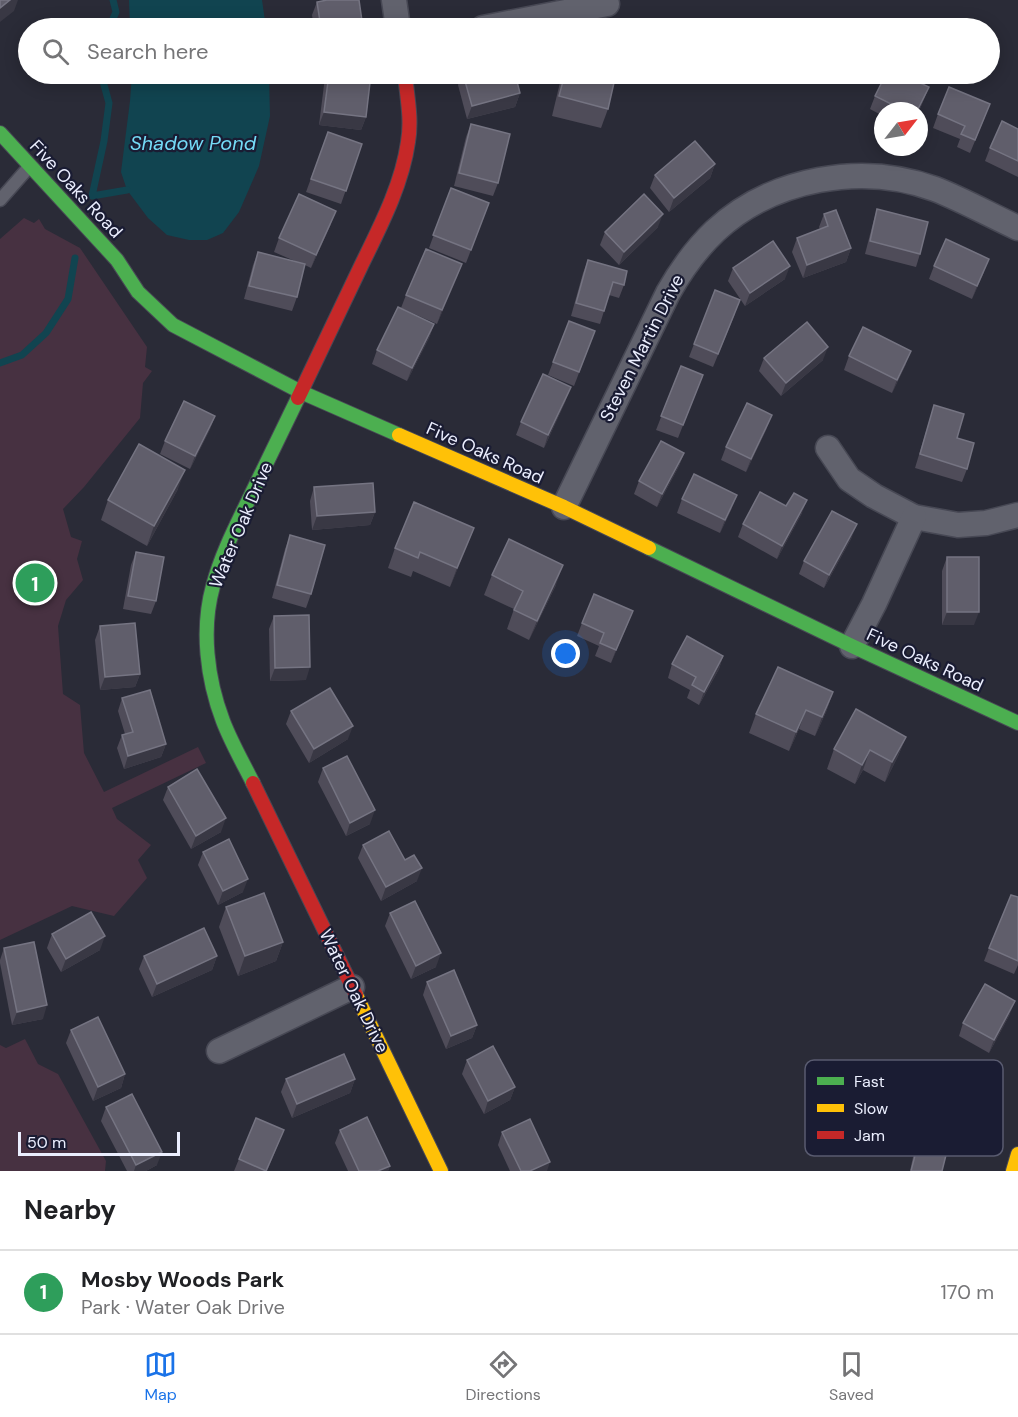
<!DOCTYPE html>
<meta charset="utf-8">
<style>
:root{--surface:#fff;--page:#f6f6f6;--text:#202124;--muted:#757577;--line:#e0e0e0;--accent:#1a73e8}
body{margin:0;font-family:"DM Sans",sans-serif;background:var(--page);color:var(--text)}
.compass{position:absolute;left:874px;top:102px;width:54px;height:54px;border-radius:50%;background:var(--surface);box-shadow:0 3px 15px #0003;rotate:59deg}
.scale{position:absolute;left:18px;bottom:15px;width:162px;box-sizing:border-box;padding-left:6px;border:3px solid #ebeefe;border-top:0;font-size:16px;line-height:21px;white-space:nowrap;color:#ebeefe;-webkit-text-stroke:4px #1a1c33;paint-order:stroke}
.you{position:absolute;left:566px;top:654px;width:21px;height:21px;margin:-15px;border:4px solid #fff;border-radius:50%;background:#1a73e8;box-shadow:0 0 0 9px #1a73e833}
.badge{display:grid;place-items:center;width:39px;height:39px;border-radius:50%;background:var(--accent);color:#fff;font-size:20px;font-weight:700}
.pin{position:absolute;translate:-50% -50%;border:3px solid #fff;box-shadow:0 2px 6px #0006}
.list{margin:0;padding:0;list-style:none}
h2{display:flex;justify-content:space-between;align-items:center;height:78px;margin:0;padding:0 24px;font-size:26px}
h2 small{font-size:20px;font-weight:400;color:var(--muted)}
.list li{display:grid;grid-template-columns:39px 1fr auto;gap:18px;align-items:center;box-sizing:border-box;height:84px;padding:0 24px;border-top:2px solid var(--line)}
.list b{display:block;font-size:22px;white-space:nowrap}
.list p{margin:0;font-size:20px;white-space:nowrap;color:var(--muted)}
.list em{font-size:20px;font-style:normal;color:var(--muted)}
.icon{flex:none;width:33px;height:33px;fill:none;stroke:currentColor;stroke-width:2;stroke-linecap:round;stroke-linejoin:round}
.map{position:relative;flex:none;width:1018px;height:1171px;overflow:hidden}
.search{position:absolute;background:var(--surface);box-shadow:0 3px 15px #0003;left:18px;right:18px;top:18px;height:66px;display:flex;align-items:center;gap:15px;box-sizing:border-box;padding:0 21px;border-radius:33px;color:var(--muted);font-size:22px}
.sheet{height:162px;background:var(--surface)}
nav{display:flex;justify-content:space-around;align-items:center;box-sizing:border-box;height:84px;border-top:2px solid var(--line);background:var(--surface);font-size:16px;color:var(--muted)}
nav a{display:grid;justify-items:center;gap:3px}
nav .on{color:var(--accent)}
.map>svg:first-child{display:block}
.green{fill:#473141}
.water{fill:#114450}
.lines{fill:none;stroke-linecap:round;stroke-linejoin:round}
.stream{stroke:#114450;stroke-width:7}
.lane-casing{stroke:#474854;stroke-width:15}
.street-casing{stroke:#474854;stroke-width:27}
.fast-casing{stroke:#474854;stroke-width:16}
.slow-casing{stroke:#474854;stroke-width:16}
.jam-casing{stroke:#474854;stroke-width:16}
.lane{stroke:#61626d;stroke-width:12}
.street{stroke:#61626d;stroke-width:24}
.fast{stroke:#4caf50;stroke-width:14}
.slow{stroke:#ffc107;stroke-width:14}
.jam{stroke:#c62828;stroke-width:14}
.wall{fill:#4f4c59}
.shaded-wall{fill:#393844}
.building{fill:#605e6b;stroke:#757482;stroke-width:1.5}
.labels{text-anchor:middle;dominant-baseline:central;stroke-width:4.5;stroke-linejoin:round;paint-order:stroke}
.street-label{font-size:18px;fill:#ebeefe;stroke:#1a1c33}
.water-label{font-size:20px;font-style:italic;fill:#74dbf7;stroke:#1a1c33}
.key{fill:#1a1c33;stroke:#595b70;stroke-width:1.5}
.key-label{font-size:16px;fill:#ebeefe}
</style>
<div class="map">
<svg width="1018" height="1171" viewBox="0 0 1018 1171">
<rect width="100%" height="100%" fill="#2a2b37"/>
<g class="green">
<path d="M24 218 34 223 39 219 45 229 80 248 147 347 145 367 152 371 143 383 140 418 84 487 63 509 71 537 82 541 77 559 83 580 66 600 58 626 63 694 80 705 84 753 104 792 198 747 206 763 112 808 117 819 151 845 138 860 147 878 114 916 72 906 0 940V239Z"/>
<path d="M25 1039 38 1064 58 1074 106 1161 105 1171H0V1045L6 1048Z"/>
</g>
<g class="water">
<path d="M129 0H262L266 28H130Z"/>
<path d="M132 74H269L270 116 259 166 239 212 223 233 207 240H189L167 235 148 218 127 190 121 172 130 101Z"/>
</g>
<g class="lines">
<g class="stream">
<path d="M109 28 116 12 113 0"/>
<path d="M101 74 109 103 104 141 92 196 127 190"/>
<path d="M0 363 22 355 46 333 68 299 75 258"/>
</g>
<defs>
<path id="lane" d="M0 200 29 167"/>
<g id="street">
<path d="M394 0 398 28"/>
<path d="M483 28 607 4"/>
<path d="M828 448 849 479 874 496 914 517 958 525 986 523 1018 515"/>
<path d="M564 507 668 293C681 270 696 249 715 231 772 178 862 162 935 189 963 200 990 215 1018 228"/>
<path d="M852 646 874 604 914 517"/>
<path d="M219 1051 352 987"/>
</g>
<g id="fast">
<path d="M0 133 117 260 138 292 173 325 301 392 399 435"/>
<path d="M649 548 852 646 1018 723"/>
<path d="M253 783C243 763 231 742 223 721 207 679 201 629 213 586 221 555 236 526 250 497 266 464 282 431 298 398"/>
</g>
<g id="slow">
<path d="M399 435 564 507 649 548"/>
<path d="M356 995 441 1171"/>
<path d="M1013 1171 1018 1154"/>
</g>
<g id="jam">
<path d="M298 398C319 354 340 310 361 266 380 227 402 185 408 142 412 119 407 97 405 74"/>
<path d="M253 783 356 995"/>
</g>
</defs>
<use href="#lane" class="lane-casing"/>
<use href="#street" class="street-casing"/>
<use href="#fast" class="fast-casing"/>
<use href="#slow" class="slow-casing"/>
<use href="#jam" class="jam-casing"/>
<use href="#lane" class="lane"/>
<use href="#street" class="street"/>
<use href="#fast" class="fast"/>
<use href="#slow" class="slow"/>
<use href="#jam" class="jam"/>
</g>
<g class="wall">
<path d="M317 2 363 28H314L312 15Z"/>
<path d="M326 74H371L366 117 361 130 319 125 325 77Z"/>
<path d="M462 74H515L520 93 515 107 467 119 458 85Z"/>
<path d="M562 74H616L608 109 601 128 552 116Z"/>
<path d="M929 87 919 111H883V116L870 109 875 96Z"/>
<path d="M938 114 985 117 970 153 957 147 960 139 933 128Z"/>
<path d="M471 124 498 183 493 196 454 186 466 137Z"/>
<path d="M1018 129V177L985 161 990 148Z"/>
<path d="M328 132 362 144 341 204 306 192Z"/>
<path d="M715 164 710 178 669 212 650 188 655 175Z"/>
<path d="M451 188 489 203 466 263 429 248Z"/>
<path d="M877 209 920 254 916 267 865 254 873 223Z"/>
<path d="M824 214 851 248 846 262 803 278 792 252 797 238 820 229 819 227Z"/>
<path d="M331 224 311 268 305 265 297 297 292 311 244 299 253 265 258 252 297 262 274 252 279 238Z"/>
<path d="M658 227 619 265 600 245 605 232Z"/>
<path d="M588 260 624 285 619 298 609 295 600 324 571 316 583 273Z"/>
<path d="M462 264 437 324 401 308 406 295Z"/>
<path d="M934 266 984 272 972 299 929 279Z"/>
<path d="M733 268 785 279 745 306 728 281Z"/>
<path d="M735 314 713 367 689 357 694 344Z"/>
<path d="M569 321 595 331 574 386 548 375Z"/>
<path d="M434 324 429 338 407 381 372 364 377 350Z"/>
<path d="M849 356 906 364 892 393 844 370Z"/>
<path d="M764 358 823 360 781 396 759 371Z"/>
<path d="M681 366 703 375 678 438 656 430Z"/>
<path d="M566 400 544 448 516 435 521 422Z"/>
<path d="M934 405 957 438 967 469 962 482 915 468Z"/>
<path d="M215 416 210 429 190 469 160 454 165 441Z"/>
<path d="M767 428 746 472 721 460 726 447Z"/>
<path d="M684 453 679 466 657 507 634 494 639 481Z"/>
<path d="M314 487 375 512 370 525 312 530 310 501Z"/>
<path d="M178 489 147 546 101 520 108 500Z"/>
<path d="M682 499 732 508 720 533 677 513Z"/>
<path d="M786 506 802 513 777 559 738 537 743 524Z"/>
<path d="M474 528 450 587 413 571 411 577 388 568 395 548Z"/>
<path d="M290 536 311 594 306 608 272 598 285 549Z"/>
<path d="M852 537 824 588 799 574 804 561Z"/>
<path d="M136 552 156 601 151 614 123 609 131 565Z"/>
<path d="M947 557 974 625H942V571Z"/>
<path d="M492 575 556 585 529 640 507 629 514 609 484 595Z"/>
<path d="M633 611 611 663 595 656 599 646 577 636 582 623Z"/>
<path d="M274 616 306 680 270 681 269 629Z"/>
<path d="M100 626 140 674 135 687 100 690 95 640Z"/>
<path d="M723 656 719 669 699 705 687 698 690 690 668 678 672 664Z"/>
<path d="M833 692 826 712 815 736 799 729 789 751 749 733 756 714Z"/>
<path d="M122 698 166 744 161 757 124 769 117 748 122 735 125 734 118 711Z"/>
<path d="M291 711 348 739 309 763 286 724Z"/>
<path d="M906 737 898 756 885 782 863 770 855 784 827 769 834 749Z"/>
<path d="M323 768 370 824 346 836 318 782Z"/>
<path d="M168 787 221 832 191 849 163 800Z"/>
<path d="M363 845 417 881 381 901 358 858Z"/>
<path d="M203 852 243 892 218 905 198 865Z"/>
<path d="M1018 897V965L1014 974 984 961 989 948Z"/>
<path d="M226 907 283 942 276 961 238 976 219 927Z"/>
<path d="M390 913 436 967 411 979 385 926Z"/>
<path d="M52 934 100 950 61 972 47 948Z"/>
<path d="M4 948 43 1019 12 1025 0 963V960Z"/>
<path d="M144 956H217L212 970 152 997 139 969Z"/>
<path d="M427 982 477 1025 472 1038 446 1049 423 995Z"/>
<path d="M1010 1014 989 1053 959 1036 963 1023Z"/>
<path d="M71 1030 125 1074 121 1088 93 1101 66 1043Z"/>
<path d="M467 1060 515 1087 510 1100 484 1114 462 1074Z"/>
<path d="M286 1079H355L350 1093 292 1118 281 1092Z"/>
<path d="M106 1107 157 1165 146 1171H127L101 1121Z"/>
<path d="M284 1130 267 1171H234L239 1159Z"/>
<path d="M340 1130 390 1166 388 1171H348L335 1143Z"/>
<path d="M502 1132 547 1171H510L498 1145Z"/>
<path d="M918 1144 942 1171H910L913 1157Z"/>
</g>
<g class="shaded-wall">
<path d="M10 0H18L14 11 0 22V8Z"/>
<path d="M929 87 919 111H917Z"/>
<path d="M520 93 515 107 467 119 472 106Z"/>
<path d="M324 112 366 117 361 130 319 125Z"/>
<path d="M715 164 710 178 669 212 674 198Z"/>
<path d="M336 211 331 224 311 268 316 255Z"/>
<path d="M663 214 658 227 619 265 624 252Z"/>
<path d="M851 248 846 262 803 278 807 265Z"/>
<path d="M989 259 984 272 972 299 977 286Z"/>
<path d="M462 264 457 278 437 324 442 310Z"/>
<path d="M790 266 785 279 745 306 750 293Z"/>
<path d="M434 324 429 338 407 381 412 368Z"/>
<path d="M828 347 823 360 781 396 786 383Z"/>
<path d="M911 351 906 364 892 393 897 380Z"/>
<path d="M571 387 566 400 544 448 548 435Z"/>
<path d="M772 415 767 428 746 472 751 459Z"/>
<path d="M215 416 210 429 190 469 195 456Z"/>
<path d="M684 453 679 466 657 507 662 494Z"/>
<path d="M185 470 178 489 147 546 154 526Z"/>
<path d="M737 495 732 508 720 533 725 520Z"/>
<path d="M807 500 802 513 777 559 782 546Z"/>
<path d="M375 512 370 525 312 530 317 516Z"/>
<path d="M857 524 852 537 824 588 829 575Z"/>
<path d="M474 528 467 547 450 587 457 568Z"/>
<path d="M563 565 556 585 529 640 537 621Z"/>
<path d="M633 611 628 624 611 663 616 650Z"/>
<path d="M947 612H979L974 625H942Z"/>
<path d="M723 656 719 669 699 705 704 692Z"/>
<path d="M310 667 306 680 270 681 275 668Z"/>
<path d="M140 674 135 687 100 690 105 677Z"/>
<path d="M833 692 826 712 815 736 822 717Z"/>
<path d="M806 710 799 729 789 751 796 732Z"/>
<path d="M353 726 348 739 309 763 314 749Z"/>
<path d="M906 737 898 756 885 782 892 762Z"/>
<path d="M166 744 161 757 124 769 128 756Z"/>
<path d="M870 750 863 770 855 784 862 765Z"/>
<path d="M375 810 370 824 346 836 350 823Z"/>
<path d="M226 818 221 832 191 849 196 836Z"/>
<path d="M422 868 417 881 381 901 386 887Z"/>
<path d="M248 879 243 892 218 905 223 891Z"/>
<path d="M105 936 100 950 61 972 66 959Z"/>
<path d="M283 942 276 961 238 976 245 956Z"/>
<path d="M441 953 436 967 411 979 416 966Z"/>
<path d="M217 956 212 970 152 997 157 984Z"/>
<path d="M1015 1001 1010 1014 989 1053 994 1040Z"/>
<path d="M47 1005 43 1019 12 1025 17 1012Z"/>
<path d="M477 1025 472 1038 446 1049 451 1036Z"/>
<path d="M125 1074 121 1088 93 1101 98 1087Z"/>
<path d="M355 1079 350 1093 292 1118 297 1104Z"/>
<path d="M515 1087 510 1100 484 1114 488 1101Z"/>
<path d="M284 1130 267 1171H266Z"/>
<path d="M162 1152 157 1165 146 1171H134L136 1165Z"/>
<path d="M550 1162 547 1171H530Z"/>
<path d="M390 1166 388 1171H378Z"/>
</g>
<g class="building">
<path d="M0 0H10L0 8Z"/>
<path d="M327 0H359L363 28H321L317 2Z"/>
<path d="M329 74H371L366 117 324 112Z"/>
<path d="M463 74H515L520 93 472 106Z"/>
<path d="M565 74H616L608 109 559 96Z"/>
<path d="M886 74H901L929 87 917 111H905L875 96Z"/>
<path d="M949 87 990 104 975 140 961 134 965 126 938 114Z"/>
<path d="M1002 121 1018 129V161L990 148Z"/>
<path d="M471 124 510 134 498 183 459 173Z"/>
<path d="M328 132 362 144 346 191 311 179Z"/>
<path d="M695 141 715 164 674 198 655 175Z"/>
<path d="M451 188 489 203 471 250 433 235Z"/>
<path d="M299 194 336 211 316 255 279 238Z"/>
<path d="M644 194 663 214 624 252 605 232Z"/>
<path d="M877 209 928 222 920 254 870 241Z"/>
<path d="M836 210 851 248 807 265 797 238 828 226 824 214Z"/>
<path d="M946 239 989 259 977 286 934 266Z"/>
<path d="M773 241 790 266 750 293 733 268Z"/>
<path d="M426 249 462 264 442 310 406 295Z"/>
<path d="M258 252 305 264 297 297 249 286Z"/>
<path d="M588 260 627 271 624 285 613 282 604 311 576 303Z"/>
<path d="M715 290 740 300 718 354 694 344Z"/>
<path d="M398 307 434 324 412 368 377 350Z"/>
<path d="M569 321 595 331 579 372 553 362Z"/>
<path d="M807 322 828 347 786 383 764 358Z"/>
<path d="M863 327 911 351 897 380 849 356Z"/>
<path d="M681 366 703 375 683 425 661 416Z"/>
<path d="M543 374 571 387 548 435 521 422Z"/>
<path d="M184 401 215 416 195 456 165 441Z"/>
<path d="M747 403 772 415 751 459 726 447Z"/>
<path d="M934 405 964 414 957 438 974 443 967 469 920 454Z"/>
<path d="M661 441 684 453 662 494 639 481Z"/>
<path d="M139 444 185 470 154 526 108 500Z"/>
<path d="M694 474 737 495 725 520 682 499Z"/>
<path d="M373 483 375 512 317 516 314 487Z"/>
<path d="M760 492 786 506 794 493 807 500 782 546 743 524Z"/>
<path d="M414 502 474 528 457 568 420 552 418 558 395 548Z"/>
<path d="M832 511 857 524 829 575 804 561Z"/>
<path d="M290 535 325 545 311 594 277 585Z"/>
<path d="M509 539 563 565 537 621 514 610 523 591 492 575Z"/>
<path d="M136 552 164 557 156 601 128 596Z"/>
<rect x="947" y="557" width="32" height="55"/>
<path d="M594 594 633 611 616 650 600 643 604 633 582 623Z"/>
<path d="M309 615 310 667 275 668 274 616Z"/>
<path d="M135 623 140 674 105 677 100 626Z"/>
<path d="M687 636 723 656 704 692 692 685 696 677 672 664Z"/>
<path d="M778 667 833 692 822 717 806 710 796 732 756 714Z"/>
<path d="M330 688 353 726 314 749 291 711Z"/>
<path d="M150 690 166 744 128 756 122 735 133 732 122 698Z"/>
<path d="M856 709 906 737 892 762 870 750 862 765 834 749Z"/>
<path d="M347 756 375 810 350 823 323 768Z"/>
<path d="M197 769 226 818 196 836 168 787Z"/>
<path d="M389 831 405 860 414 855 422 868 386 887 363 845Z"/>
<path d="M229 839 248 879 223 891 203 852Z"/>
<path d="M264 893 283 942 245 956 226 907Z"/>
<path d="M1011 895 1018 897V961L989 948Z"/>
<path d="M415 901 441 953 416 966 390 913Z"/>
<path d="M91 912 105 936 66 959 52 934Z"/>
<path d="M204 928 217 956 157 984 144 956Z"/>
<path d="M34 942 47 1005 17 1012 4 948Z"/>
<path d="M454 970 477 1025 451 1036 427 982Z"/>
<path d="M985 984 1015 1001 994 1040 963 1023Z"/>
<path d="M98 1017 125 1074 98 1087 71 1030Z"/>
<path d="M493 1046 515 1087 488 1101 467 1060Z"/>
<path d="M344 1054 355 1079 297 1104 286 1079Z"/>
<path d="M132 1094 162 1152 136 1165 106 1107Z"/>
<path d="M367 1117 390 1166 378 1171H359L340 1130Z"/>
<path d="M256 1118 284 1130 266 1171 239 1159Z"/>
<path d="M530 1119 550 1162 530 1171H521L502 1132Z"/>
<path d="M918 1144 947 1151 942 1171H911Z"/>
</g>
<g class="labels">
<g class="street-label">
<text transform="translate(76 189) rotate(47)">Five Oaks Road</text>
<text transform="translate(642 348) rotate(-63)">Steven Martin Drive</text>
<text transform="translate(485 453) rotate(24)">Five Oaks Road</text>
<text transform="translate(241 525) rotate(-67)">Water Oak Drive</text>
<text transform="translate(925 660) rotate(25)">Five Oaks Road</text>
<text transform="translate(354 991) rotate(64)">Water Oak Drive</text>
</g>
<g class="water-label">
<text x="193" y="143">Shadow Pond</text>
</g>
</g>
<rect x="805" y="1060" width="198" height="96" rx="9" class="key"/>
<rect x="817" y="1077" width="27" height="8" fill="#4caf50"/>
<rect x="817" y="1104" width="27" height="8" fill="#ffc107"/>
<rect x="817" y="1131" width="27" height="8" fill="#c62828"/>
<g class="key-label">
<text x="854" y="1087">Fast</text>
<text x="854" y="1114">Slow</text>
<text x="854" y="1141">Jam</text>
</g>
</svg>
<svg class="compass" viewBox="-18 -18 36 36"><path d="M0-13l5 13h-10z" fill="#e53935"/><path d="M0 13l5-13h-10z" fill="#757577"/></svg>
<div class="scale">50 m</div>
<div class="you"></div>
<div class="pin badge" style="left:35px;top:583px;background:#2e9e5b">1</div>
<div class="search"><svg class="icon" aria-label="search" viewBox="0 0 24 24"><circle cx="10" cy="10" r="6"/><path d="M15 15l6 6"/></svg>Search here</div>
</div>
<section class="sheet">
<h2>Nearby<small></small></h2>
<ul class="list">
<li><span class="badge" style="background:#2e9e5b">1</span><div><b>Mosby Woods Park</b><p>Park · Water Oak Drive</p></div><em>170 m</em></li>
</ul>
</section>
<nav>
<a class="on"><svg class="icon" aria-label="map" viewBox="0 0 24 24"><path d="M3 6l6-2 6 2 6-2v14l-6 2-6-2-6 2zM9 4v14M15 6v14"/></svg>Map</a>
<a><svg class="icon" aria-label="directions" viewBox="0 0 24 24"><path d="M12 3l9 9-9 9-9-9zM9 14v-3h6M13 9l2 2-2 2"/></svg>Directions</a>
<a><svg class="icon" aria-label="saved" viewBox="0 0 24 24"><path d="M7 4h10v16l-5-4-5 4z"/></svg>Saved</a>
</nav>
